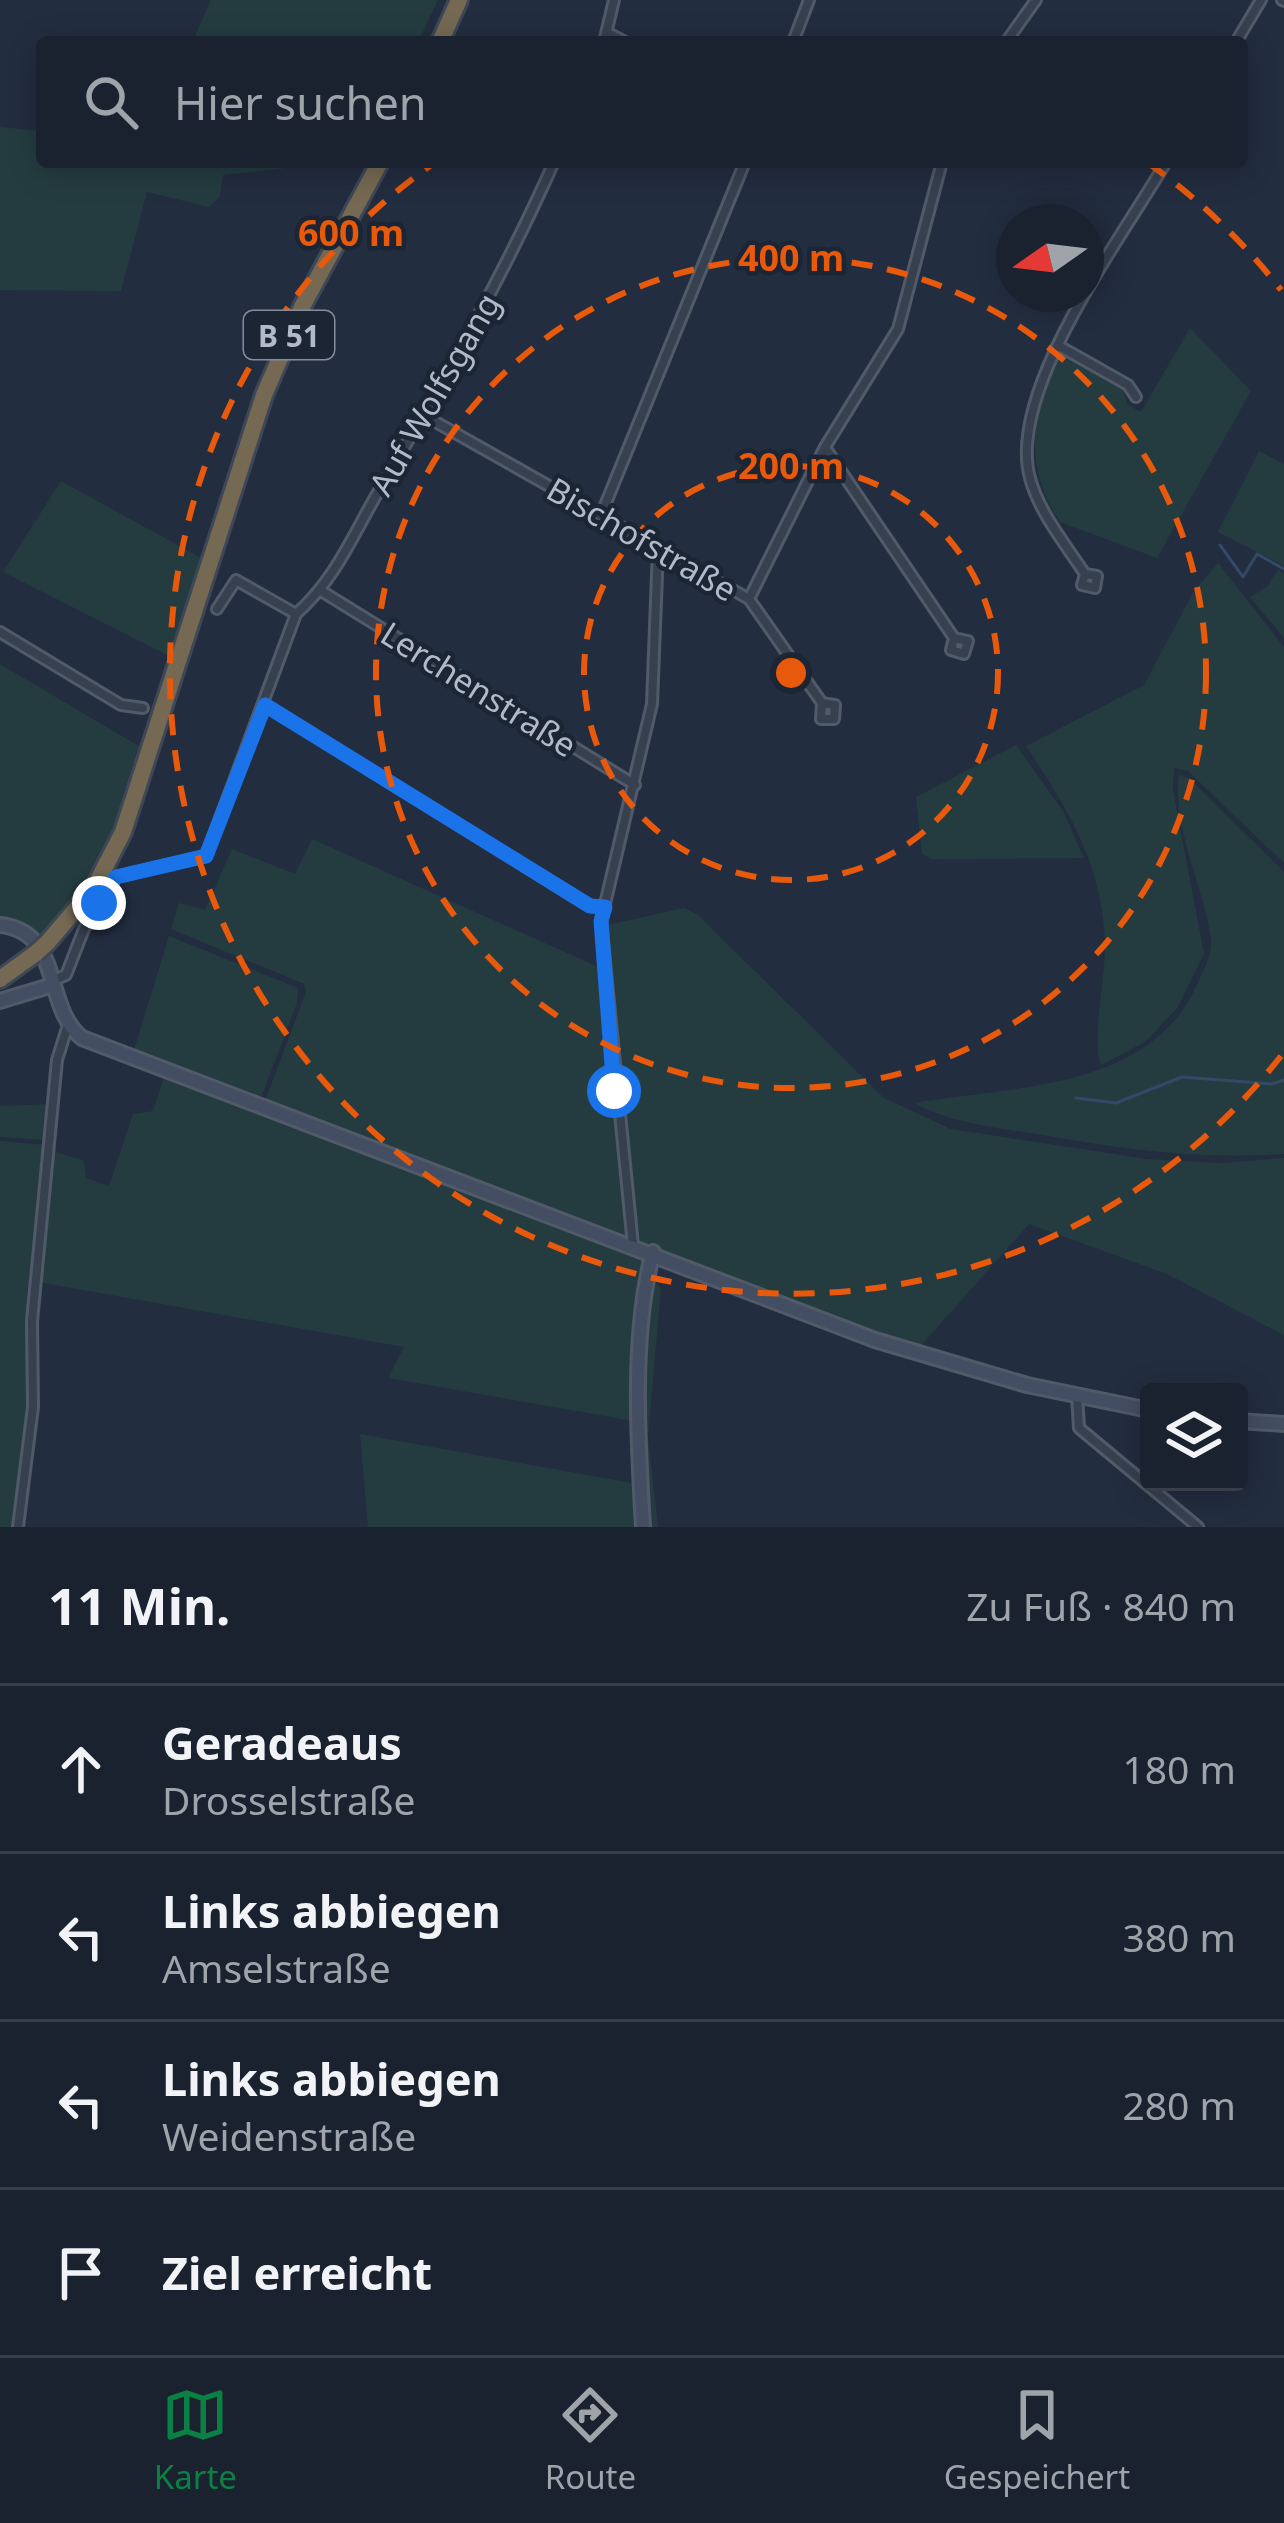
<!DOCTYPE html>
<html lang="de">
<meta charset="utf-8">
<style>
:root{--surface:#1a222f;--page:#232a37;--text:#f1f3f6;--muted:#9fa4aa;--line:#383f4b;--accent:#0b8043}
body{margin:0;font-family:"Noto Sans",sans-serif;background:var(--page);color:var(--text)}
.controls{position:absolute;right:36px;bottom:36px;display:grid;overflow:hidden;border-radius:12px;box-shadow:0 6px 30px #0003}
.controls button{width:108px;height:108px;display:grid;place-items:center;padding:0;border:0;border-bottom:3px solid var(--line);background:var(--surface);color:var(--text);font:60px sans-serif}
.compass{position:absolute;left:996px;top:204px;width:108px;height:108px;border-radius:50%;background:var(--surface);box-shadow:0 6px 30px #0003;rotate:256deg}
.stop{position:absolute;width:36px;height:36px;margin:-27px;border:9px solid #1a73e8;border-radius:50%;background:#fff}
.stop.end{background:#1a73e8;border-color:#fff;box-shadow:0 3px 12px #0008}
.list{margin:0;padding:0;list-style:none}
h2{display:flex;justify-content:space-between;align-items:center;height:156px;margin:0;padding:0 48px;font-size:51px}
h2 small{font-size:39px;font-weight:400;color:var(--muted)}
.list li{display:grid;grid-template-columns:78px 1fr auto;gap:36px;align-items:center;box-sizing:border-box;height:168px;padding:0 48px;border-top:3px solid var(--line)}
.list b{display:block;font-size:45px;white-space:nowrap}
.list p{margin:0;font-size:39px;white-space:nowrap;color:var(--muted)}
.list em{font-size:39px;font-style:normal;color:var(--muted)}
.icon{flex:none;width:66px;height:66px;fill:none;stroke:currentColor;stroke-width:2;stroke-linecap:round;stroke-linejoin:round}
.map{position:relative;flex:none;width:1284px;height:1527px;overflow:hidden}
.search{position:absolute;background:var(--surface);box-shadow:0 6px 30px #0003;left:36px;right:36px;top:36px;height:132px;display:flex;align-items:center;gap:30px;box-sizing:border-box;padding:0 42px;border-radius:12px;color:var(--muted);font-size:45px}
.sheet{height:828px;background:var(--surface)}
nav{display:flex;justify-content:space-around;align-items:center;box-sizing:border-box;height:168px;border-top:3px solid var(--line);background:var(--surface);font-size:33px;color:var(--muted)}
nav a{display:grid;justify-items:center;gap:6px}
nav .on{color:var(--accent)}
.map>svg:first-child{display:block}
.green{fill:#243c40}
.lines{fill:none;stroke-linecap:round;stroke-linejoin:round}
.stream{stroke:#344867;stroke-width:3}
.street-casing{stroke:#515a69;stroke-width:14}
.secondary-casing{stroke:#515a69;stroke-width:18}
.highway-casing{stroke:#3e4756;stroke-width:22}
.street{stroke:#36404f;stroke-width:8}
.secondary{stroke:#444e62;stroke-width:12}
.highway{stroke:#756953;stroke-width:16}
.highway-bridge-casing{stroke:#3e4756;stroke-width:22;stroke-linecap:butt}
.highway-bridge{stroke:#756953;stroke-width:16}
.route{stroke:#1a73e8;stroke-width:15}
.ring{fill:none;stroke:#e8590c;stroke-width:6;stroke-dasharray:21 15}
.labels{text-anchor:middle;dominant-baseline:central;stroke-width:9;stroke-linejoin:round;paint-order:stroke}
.shield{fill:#1b2533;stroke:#858d9d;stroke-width:3}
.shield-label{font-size:30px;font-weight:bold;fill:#b2baca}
.street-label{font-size:33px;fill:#b2baca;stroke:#1b2533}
.centre{fill:#e8590c;stroke:#1b2533;stroke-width:6}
.ring-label{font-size:36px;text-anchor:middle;font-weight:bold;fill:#e8590c;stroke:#1b2533;stroke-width:9;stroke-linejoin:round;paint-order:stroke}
</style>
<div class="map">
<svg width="1284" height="1527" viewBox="0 0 1284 1527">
<rect width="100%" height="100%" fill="#222d3f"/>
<g class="green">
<path d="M211 0H438L418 42H192Z"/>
<path d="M0 127 42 131V162H342L223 175 220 196 209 207 147 192 121 291 0 290Z"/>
<path d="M1190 328 1251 391 1157 558 1060 522C1022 465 1031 412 1062 354L1121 385 1128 405 1141 412Z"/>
<path d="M1259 451 1284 464V566L1218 532Z"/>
<path d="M61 481 203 559 171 657 3 572Z"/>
<path d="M1218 563 1284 647V863L1188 771 1174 768 1173 790 1204 954 1178 1007 1145 1042 1101 1065C1091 1040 1106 975 1105 944 1103 865 1068 809 1026 746L1144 685 1194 591Z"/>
<path d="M1278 569 1284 574V638L1250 597 1268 586Z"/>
<path d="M0 664 142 748C121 821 101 890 38 937L0 921Z"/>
<path d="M1016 745 1063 811 1084 858 931 859 922 854 916 797Z"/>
<path d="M1179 775 1189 778 1284 872V1154C1198 1160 1122 1149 1037 1134 992 1127 955 1124 914 1103 1010 1086 1144 1091 1194 991 1201 975 1213 956 1211 939 1204 887 1172 829 1179 775Z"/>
<path d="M312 839 603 969 629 1229 625 1237 268 1105 266 1098 306 992 304 984 171 929 179 903 205 910 232 849 295 874Z"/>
<path d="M684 908 697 914 884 1098 951 1129 1147 1159 1220 1163 1284 1158V1335L1167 1274 1029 1224 919 1348 641 1245 619 1108 607 925Z"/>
<path d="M169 936 298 988 297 1003 262 1095 255 1100 133 1053Z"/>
<path d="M165 1074 643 1254 634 1421 388 1378 404 1347 38 1282 54 1151 84 1161 86 1178 109 1186 133 1114 153 1111Z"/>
<path d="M51 1104 46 1140 0 1137V1106Z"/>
<path d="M0 1141 46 1145 30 1418 16 1527H0Z"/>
<path d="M654 1282 661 1288 648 1437 658 1527H648L641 1413Z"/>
<path d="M360 1434 637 1484 642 1527H368Z"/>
</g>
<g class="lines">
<g class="stream">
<path d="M1220 545 1243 577 1257 554 1284 569"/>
<path d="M1076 1098 1116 1103 1182 1077 1272 1084 1284 1080"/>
</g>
<defs>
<g id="street">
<path d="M1282 0 1284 1"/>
<path d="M608 33 625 42"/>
<path d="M604 42 614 0"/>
<path d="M793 42 809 0"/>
<path d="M1006 42 1036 0"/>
<path d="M1236 42 1261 0"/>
<path d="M1059 346 1128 385 1136 397"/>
<path d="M425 416 749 599 822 703 835 705 834 719H821L822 703"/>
<path d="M826 449 954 638 951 650 964 654 968 641 954 638"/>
<path d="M601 515 745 162"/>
<path d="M1085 574 1097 576 1095 588 1082 585 1085 574C1065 544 1039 512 1030 478 1006 391 1122 238 1166 162"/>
<path d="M323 592 635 785"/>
<path d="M749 599 825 447 898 329 942 162"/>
<path d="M296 614C334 581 352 537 377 494 441 385 503 277 554 162"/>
<path d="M0 632 121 705 143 708"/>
<path d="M265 705 589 906 605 907"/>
<path d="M54 980 66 975 84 929 116 877 206 856 296 614 236 580 217 609"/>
<path d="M633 1245 601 921 652 704 658 549"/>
<path d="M1077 1396 1079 1428 1198 1527"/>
<path d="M18 1527 33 1407 32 1321 57 1060 68 1025"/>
</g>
<g id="secondary">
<path d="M0 925C64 932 42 1006 82 1038L875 1340 1027 1385 1149 1410"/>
<path d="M0 1001 53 985"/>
<path d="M1239 1421 1284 1424"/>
<path d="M643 1527C638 1441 631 1336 653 1252"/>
</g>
<g id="highway">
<path d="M440 42 459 0"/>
<path d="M47 943 94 888 123 832 264 395 303 305 380 162"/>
<path d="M0 979 36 953"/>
</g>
</defs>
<use href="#street" class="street-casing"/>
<use href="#secondary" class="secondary-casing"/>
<use href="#highway" class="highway-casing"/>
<use href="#street" class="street"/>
<use href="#secondary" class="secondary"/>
<use href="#highway" class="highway"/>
<defs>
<path id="highway-bridge" d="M36 953 47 943"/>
</defs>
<use href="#highway-bridge" class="highway-bridge-casing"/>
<use href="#highway-bridge" class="highway-bridge"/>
</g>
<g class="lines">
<path class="route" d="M99 903 116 877 206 856 265 705 590 906 605 907 601 921 614 1091"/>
</g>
<g class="ring">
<circle cx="791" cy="673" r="207"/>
<circle cx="791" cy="673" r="415"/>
<path d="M1281 1056A622 622 0 1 1 434 163M1148 163A622 622 0 0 1 1281 290"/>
</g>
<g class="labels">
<rect class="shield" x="244" y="311" width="90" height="48" rx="9"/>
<g class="shield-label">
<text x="289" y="335">B 51</text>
</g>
<g class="street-label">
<text transform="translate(434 394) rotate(-60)">Auf Wolfsgang</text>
<text transform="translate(642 539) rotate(30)">Bischofstraße</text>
<text transform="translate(479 689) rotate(32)">Lerchenstraße</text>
</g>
</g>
<circle cx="791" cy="673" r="18" class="centre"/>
<g class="ring-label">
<text x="351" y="246">600 m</text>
<text x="791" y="271">400 m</text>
<text x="791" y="479">200 m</text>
</g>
</svg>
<div class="controls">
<button><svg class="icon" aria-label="layers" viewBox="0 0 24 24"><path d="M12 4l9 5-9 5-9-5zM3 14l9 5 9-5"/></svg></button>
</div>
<svg class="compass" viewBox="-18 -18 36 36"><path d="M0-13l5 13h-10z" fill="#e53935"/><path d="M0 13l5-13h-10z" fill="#9fa4aa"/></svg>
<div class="stop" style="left:614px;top:1091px"></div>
<div class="stop end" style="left:99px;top:903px"></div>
<div class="search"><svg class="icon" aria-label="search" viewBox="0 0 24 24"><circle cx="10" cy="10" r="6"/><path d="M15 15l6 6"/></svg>Hier suchen</div>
</div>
<section class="sheet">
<h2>11 Min.<small>Zu Fuß · 840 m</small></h2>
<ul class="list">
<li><svg class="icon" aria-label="ahead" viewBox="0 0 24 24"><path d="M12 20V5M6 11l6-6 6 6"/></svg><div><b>Geradeaus</b><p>Drosselstraße</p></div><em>180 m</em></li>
<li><svg class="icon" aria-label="left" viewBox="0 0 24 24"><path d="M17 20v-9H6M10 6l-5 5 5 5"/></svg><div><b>Links abbiegen</b><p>Amselstraße</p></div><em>380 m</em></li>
<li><svg class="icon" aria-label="left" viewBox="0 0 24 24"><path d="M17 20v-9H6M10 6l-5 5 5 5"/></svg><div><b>Links abbiegen</b><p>Weidenstraße</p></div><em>280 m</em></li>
<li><svg class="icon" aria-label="arrive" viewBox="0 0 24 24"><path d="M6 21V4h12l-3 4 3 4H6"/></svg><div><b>Ziel erreicht</b></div></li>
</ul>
</section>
<nav>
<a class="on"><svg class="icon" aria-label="map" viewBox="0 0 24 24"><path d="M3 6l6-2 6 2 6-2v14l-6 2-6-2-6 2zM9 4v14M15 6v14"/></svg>Karte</a>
<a><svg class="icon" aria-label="directions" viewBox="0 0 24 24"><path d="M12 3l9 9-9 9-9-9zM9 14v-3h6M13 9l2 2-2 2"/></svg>Route</a>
<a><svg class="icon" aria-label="saved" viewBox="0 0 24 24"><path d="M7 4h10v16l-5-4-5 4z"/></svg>Gespeichert</a>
</nav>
